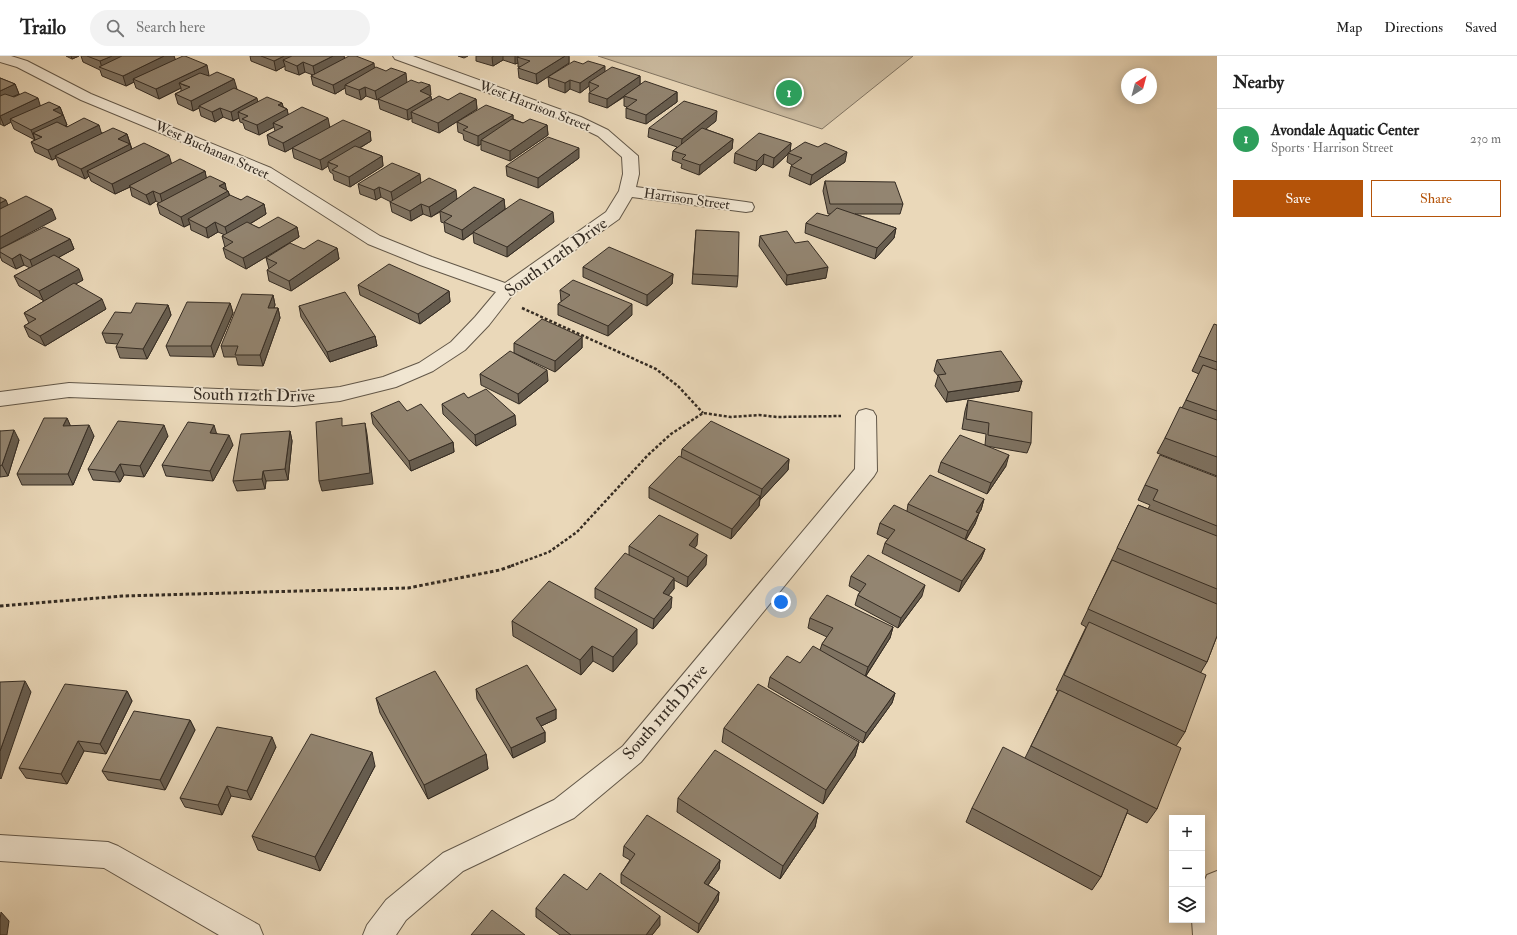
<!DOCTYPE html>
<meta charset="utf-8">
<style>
:root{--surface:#fff;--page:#f2f2f2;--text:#222;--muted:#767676;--line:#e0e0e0;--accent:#b45309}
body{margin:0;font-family:"IM FELL Double Pica",serif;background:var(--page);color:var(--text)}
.controls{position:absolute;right:12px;bottom:12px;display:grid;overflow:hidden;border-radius:0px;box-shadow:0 2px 10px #0003}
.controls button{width:36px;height:36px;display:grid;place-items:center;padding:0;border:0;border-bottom:1px solid var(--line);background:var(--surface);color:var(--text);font:20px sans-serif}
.compass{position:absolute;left:1121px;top:12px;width:36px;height:36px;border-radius:50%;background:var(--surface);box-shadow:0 2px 10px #0003;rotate:36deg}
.you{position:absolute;left:781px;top:546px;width:14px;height:14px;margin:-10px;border:3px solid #fff;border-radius:50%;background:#1a73e8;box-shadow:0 0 0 6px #1a73e833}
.badge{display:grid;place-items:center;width:26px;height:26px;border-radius:50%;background:var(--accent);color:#fff;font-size:13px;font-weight:700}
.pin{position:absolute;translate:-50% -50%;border:2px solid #fff;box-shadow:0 1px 4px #0006}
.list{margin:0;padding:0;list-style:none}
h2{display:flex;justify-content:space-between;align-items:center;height:52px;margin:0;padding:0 16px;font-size:17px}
h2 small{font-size:13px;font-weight:400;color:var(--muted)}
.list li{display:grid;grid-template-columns:26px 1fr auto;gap:12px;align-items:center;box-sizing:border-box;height:60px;padding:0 16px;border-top:1px solid var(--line)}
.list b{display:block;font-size:15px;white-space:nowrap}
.list p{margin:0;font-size:13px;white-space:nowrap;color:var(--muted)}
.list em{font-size:13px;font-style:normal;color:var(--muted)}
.actions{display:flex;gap:8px;padding:12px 16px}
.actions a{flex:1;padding:9px 0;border:1px solid var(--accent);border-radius:0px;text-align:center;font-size:14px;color:var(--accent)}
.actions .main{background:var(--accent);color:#fff}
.icon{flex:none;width:22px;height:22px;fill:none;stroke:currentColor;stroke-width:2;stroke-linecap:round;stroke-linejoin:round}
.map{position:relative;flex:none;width:1217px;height:879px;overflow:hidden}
header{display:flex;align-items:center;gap:24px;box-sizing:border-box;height:56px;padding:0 20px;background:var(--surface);border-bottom:1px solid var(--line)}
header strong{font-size:19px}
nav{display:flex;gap:22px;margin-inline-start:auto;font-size:14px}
.search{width:280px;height:36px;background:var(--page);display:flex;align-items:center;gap:10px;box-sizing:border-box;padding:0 14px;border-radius:22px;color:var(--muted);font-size:15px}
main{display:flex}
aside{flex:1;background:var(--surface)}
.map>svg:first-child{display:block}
.green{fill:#cbbba0;stroke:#807462}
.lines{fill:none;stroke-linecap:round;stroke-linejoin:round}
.street-casing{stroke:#625748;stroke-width:2}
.path-far1{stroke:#352c23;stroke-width:2.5;stroke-dasharray:3 2;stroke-linecap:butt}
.path{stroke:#352c23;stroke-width:3;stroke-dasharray:3.5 2.5;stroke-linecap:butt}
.street{fill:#f1e6d2;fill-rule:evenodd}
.wall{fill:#7e7261;stroke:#352c23}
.shaded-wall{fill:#675d4f;stroke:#352c23}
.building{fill:#938571;stroke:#352c23}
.labels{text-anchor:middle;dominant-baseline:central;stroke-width:3.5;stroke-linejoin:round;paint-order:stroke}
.far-street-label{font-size:14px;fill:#352c23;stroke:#f1e6d2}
.street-label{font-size:17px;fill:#352c23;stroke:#f1e6d2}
</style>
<header>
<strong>Trailo</strong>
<div class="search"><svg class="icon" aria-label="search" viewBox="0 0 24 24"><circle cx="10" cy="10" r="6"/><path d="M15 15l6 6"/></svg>Search here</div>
<nav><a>Map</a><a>Directions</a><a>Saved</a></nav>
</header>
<main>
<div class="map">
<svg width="1217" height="879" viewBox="0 0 1217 879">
<rect width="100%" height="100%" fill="#ead8b9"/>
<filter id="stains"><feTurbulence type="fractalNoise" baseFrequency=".005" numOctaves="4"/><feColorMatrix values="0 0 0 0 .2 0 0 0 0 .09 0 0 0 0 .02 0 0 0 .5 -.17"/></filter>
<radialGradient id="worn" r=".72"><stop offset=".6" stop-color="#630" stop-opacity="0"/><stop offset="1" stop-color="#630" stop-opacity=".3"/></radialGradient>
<path class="green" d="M598 0H913L822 73Z"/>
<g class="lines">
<defs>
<g id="street">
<path d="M0 0H11L27 5 91 38 271 112 380 180 432 201 505 227 606 156 619 135 623 118 622 101 598 80 571 67 395 3 393 0H413L581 61 608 74 638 100 639 118 636 131 746 146 752 147 754 151 752 155 746 156 632 141 619 163 513 238 489 269 465 294 433 315 396 331 340 345 294 350 69 341 0 350V336L69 327 294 336 340 331 383 321 419 307 451 286 475 261 496 236 420 209 368 188 259 118 81 44 17 11 0 6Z"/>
<path d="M866 353 873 355 876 360 877 415 874 420 641 706 574 762 463 815 406 864 396 879H363L367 869 386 844 443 797 554 744 623 690 855 413 856 360 859 355Z"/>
<path d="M0 779 108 786 118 790 259 869 263 879H219L104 812 0 805Z"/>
<path d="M1217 815V879H1193L1192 864H1202V831L1207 819Z"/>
</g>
</defs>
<use href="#street" class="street-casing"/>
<g class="path-far1">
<path d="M522 252 656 313 678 330 703 357"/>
<path d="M511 510 549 496 577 476 648 399 671 378 703 357 731 361 759 359 777 361 841 360"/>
</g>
<path class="path" d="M0 550 122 540 408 532 500 514 514 509"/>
<use href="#street" class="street"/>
</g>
<g class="wall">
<path d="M66 0H79L72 3Z"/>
<path d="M81 0H174L175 4 209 19 208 20 237 33H236L258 46 282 47 283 51 287 53 288 59 330 71 370 75 371 85 360 92 382 100 383 110 350 131 334 124 333 118 330 116 328 110 322 114 294 102 292 92 285 96 269 89 267 79 275 75 274 71 259 79 245 73 243 67 240 66 239 62 233 65 223 61 215 66 201 60 199 52 193 55 178 48 175 38 181 35V32L159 43 136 32 134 26 126 30 102 20 100 14 83 6Z"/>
<path d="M250 0H344L345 3 375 12 407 27 431 39H430L432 44 476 43 477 53 439 77 412 66V62L408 64 380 53 378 43 377 44 366 40 361 44 346 38 345 32 335 38 313 29 311 20 313 19 305 16 299 19 285 14V10L276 15 251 5Z"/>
<path d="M458 0H468L464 2Z"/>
<path d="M476 0H569V7L537 28 519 22 518 12 520 11H518V7L515 8 503 4 493 10 476 5Z"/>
<path d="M605 16 640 20V29L677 36V46L646 68 626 62V52L627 51 624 50V41L607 52 589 46V37L590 36 589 30 580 37 570 33 565 37 549 31 548 21Z"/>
<path d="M0 22 15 28 19 38 13 41 41 50 60 51 67 69 65 70 102 77 127 78 132 93 171 108 205 115 206 122 225 127 226 134 228 135 230 140 241 144 264 148 266 158 250 168 259 172 297 171 299 181 246 213 226 202 223 192 225 191 222 180 225 179 218 176 208 182 191 174 190 168 184 171 160 158 157 148 159 147 156 145 150 149 132 140 130 131 115 138 91 125 89 120 85 123 59 110 56 102 52 104 35 96 31 86 35 84 14 73 11 66 4 70 0 68Z"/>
<path d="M513 59V63L523 67 547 69 548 79 510 105 481 94V88L478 90 464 84 463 78 458 76 457 66Z"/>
<path d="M716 65 705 73 733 83 732 93 699 119 681 112 682 108 672 104 673 95 677 91 648 81 649 72Z"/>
<path d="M791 87 790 96 845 106 810 129 789 120 791 110 792 109 787 106 788 98 773 112 763 108 756 115 734 107 735 97Z"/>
<path d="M579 102 538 132 507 120 506 110Z"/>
<path d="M825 125 903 148 900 158H855L896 172 894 182 875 203 805 177 806 167 828 160 831 158H828L823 135Z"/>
<path d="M421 127 457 143H504L505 153 554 166 507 201 474 187 473 177 463 184 445 176 444 167 441 166 440 156 431 161 423 158 411 165 392 156 390 146H391L381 141 376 144 360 138 358 128Z"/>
<path d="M696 174 738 220 737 231 692 228Z"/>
<path d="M760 180 795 187 826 222 786 229 759 190Z"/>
<path d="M70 183 74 193 59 201 83 224 75 228 106 253 45 290 29 281 24 270 29 267 24 257 44 245 19 230 14 220 30 212 24 209 16 213 2 205 0 200V193Z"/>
<path d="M337 192 339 203 291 235 269 225 267 214 269 213 266 202 304 193Z"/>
<path d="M583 211 673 218 672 228 647 250 583 221Z"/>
<path d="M358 229 449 235 450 246 420 268 360 239Z"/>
<path d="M560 234 632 259 608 280 558 259V248L562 245H561Z"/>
<path d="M273 239 275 249 274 252H278L280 262 263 310 238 309 236 301H224L221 290Z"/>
<path d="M230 247 233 257 214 301 170 300 166 290Z"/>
<path d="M168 249 171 259 147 303 120 302 116 291 118 288 106 287 102 277 131 257Z"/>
<path d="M299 250 375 280 377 290 330 306 301 261Z"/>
<path d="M1217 269V420L1157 397 1165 382 1182 352 1199 318 1192 315 1199 300Z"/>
<path d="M582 281V292L555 316 514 297V287Z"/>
<path d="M937 304 1022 325 1019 335 946 346 935 330 938 320 934 315Z"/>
<path d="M480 318 548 325 519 348 481 329Z"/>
<path d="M968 344 1031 387 1027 397 986 390 1006 410 987 438 938 416 941 406 985 389 986 378 962 373 965 355Z"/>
<path d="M442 348 516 369 476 390 443 358Z"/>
<path d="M407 355 453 386 454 396 411 415 373 368 371 357Z"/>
<path d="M67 362 70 370 94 380 73 429H22L17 418Z"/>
<path d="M0 375 19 384 8 420 0 421Z"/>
<path d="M290 375 292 385 288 424 266 425 265 433 237 435 233 425Z"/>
<path d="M216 377 233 389 213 425 166 420 162 409Z"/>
<path d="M168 380 144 421 124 419 120 426 93 424 88 413Z"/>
<path d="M682 393 789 403 788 414 760 444 759 450 731 483 649 442V431L681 401Z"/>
<path d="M1217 421V580L1207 606 1201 616 1185 676 1176 690 1157 753 1147 767 1127 757 1101 821 1092 834 966 766 972 752 1025 702 1058 635 1056 634 1086 571 1081 568 1110 507 1138 449 1148 453 1150 449 1138 444 1145 429Z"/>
<path d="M984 443 981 454 979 457 975 468 966 484 985 493 981 503 959 536 882 497 885 487 888 483 877 478 880 467 907 455 908 448Z"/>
<path d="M697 489 694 492 706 509 687 531 674 524V533L668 539 671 552 653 573 595 542V532L629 499V490Z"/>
<path d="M851 520 922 540 898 572 855 549 858 539 860 536 849 530Z"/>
<path d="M810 562 893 571 890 582 866 620 895 637 892 647 863 687 768 631 770 621 800 607 820 594 822 588 827 581 808 572Z"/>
<path d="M512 565 637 588 613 616 593 605 581 619 513 580Z"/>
<path d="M476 633 556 653V663L541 670 545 676V686L513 702 477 643Z"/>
<path d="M127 635 132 645 106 698 84 695 67 728 26 722 19 712Z"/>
<path d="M376 642 486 698 488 713 428 743 380 657Z"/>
<path d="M190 664 195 674 165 734 108 724 102 715Z"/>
<path d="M724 672 859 686 855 700 823 748 722 686Z"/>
<path d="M276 691 251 744 231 740 222 759 185 751 180 742Z"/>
<path d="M375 710 320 815 258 794 252 780Z"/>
<path d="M678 742 818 757 815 771 780 823 677 756Z"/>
<path d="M624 790 720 804 719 813 708 829 719 836 718 845 698 877 621 827V818L630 804 623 800Z"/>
<path d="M587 834 660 869 652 879H560L536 861V852Z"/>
</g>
<g class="shaded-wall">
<path d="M71 0H79L72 3Z"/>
<path d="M112 0H135L102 12 100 5Z"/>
<path d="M164 0H174L176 5 133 23 134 26 126 30 123 20Z"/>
<path d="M284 0H301L283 4 285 10 276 15 274 5Z"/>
<path d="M333 0H344L345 4 315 20 313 10Z"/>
<path d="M494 0H503V4L493 10 492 1Z"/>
<path d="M515 0H529L517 1 518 7 515 8Z"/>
<path d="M565 0H569V7L537 28 536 18Z"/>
<path d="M303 6 305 16 299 19 297 10Z"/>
<path d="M374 7 375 17 345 29V32L335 38 333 29Z"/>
<path d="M207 9 209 19 186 30 179 27 181 32 159 43 156 33Z"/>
<path d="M605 10V20L589 26V30L580 37V27Z"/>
<path d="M406 17 407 27 377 44 375 35Z"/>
<path d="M640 20V29L607 52V43Z"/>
<path d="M234 23 237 33 200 51 199 50V52L193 55 191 45Z"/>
<path d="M570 24V33L565 37V27Z"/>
<path d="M15 28 19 38 0 46V35Z"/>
<path d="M430 29 431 39 421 45 420 35Z"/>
<path d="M365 31 366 40 361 44 359 34Z"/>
<path d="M677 36V46L646 68V59Z"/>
<path d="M431 40 432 49 411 56 412 62 408 64 407 54Z"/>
<path d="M38 42 41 52 10 63 11 66 4 70 0 60Z"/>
<path d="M257 42 259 51 238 56 239 62 233 65 231 56Z"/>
<path d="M476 43 477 53 439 77 438 67Z"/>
<path d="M282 47 284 54 287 53 289 62 273 67 274 71 259 79 257 69 278 49Z"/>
<path d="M60 51 67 69 41 81 33 77 35 84 31 74 53 54Z"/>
<path d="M220 52 223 61 215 66 212 56Z"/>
<path d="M717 55 716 65 681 93 682 83Z"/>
<path d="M513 59V68L481 84V88L478 90V80Z"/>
<path d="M328 62 330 72 285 96 283 87Z"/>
<path d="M99 69 102 79 55 100 56 102 52 104 48 94Z"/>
<path d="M547 69 548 79 510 105V95Z"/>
<path d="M370 75 371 85 332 108 328 106V110L322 114 320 104Z"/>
<path d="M127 78 130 88 121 92 118 83Z"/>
<path d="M733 83 732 93 699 119 700 109Z"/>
<path d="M791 87 790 97H788V98L773 112 774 102Z"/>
<path d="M130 88 133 98 87 115 89 120 85 123 81 113Z"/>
<path d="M579 92V102L538 132V122Z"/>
<path d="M847 96 845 106 810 129 812 119Z"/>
<path d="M764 98 763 108 756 115 757 105Z"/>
<path d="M169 99 172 109 129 130 130 131 115 138 112 128Z"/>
<path d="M382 100 383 110 350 131 349 121Z"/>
<path d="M205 115 207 125 163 149 160 138Z"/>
<path d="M420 118 421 128 393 146 391 136Z"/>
<path d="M225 127 227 136 228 135 231 145 188 163 190 168 184 171 181 161 219 130Z"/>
<path d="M379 131 381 141 376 144 374 134Z"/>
<path d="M456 134 457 144 431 161 429 151Z"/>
<path d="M153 135 156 145 150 149 146 139Z"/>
<path d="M504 143 505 153 463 184 462 174Z"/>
<path d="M6 144 10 154 0 159V147Z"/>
<path d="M264 148 266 158 228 181 225 171Z"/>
<path d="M421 148 423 158 411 165 410 155Z"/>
<path d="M52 153 56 163 0 193V181Z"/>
<path d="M553 156 554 166 507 201V191Z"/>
<path d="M215 166 218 176 208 182 206 172Z"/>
<path d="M297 171 299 181 246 213 243 202Z"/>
<path d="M896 172 894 182 875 203 877 192Z"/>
<path d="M70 183 74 193 34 215 30 204Z"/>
<path d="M337 192 339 203 291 235 289 225Z"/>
<path d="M20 198 24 209 16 213 12 203Z"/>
<path d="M828 211 826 222 786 229 787 219Z"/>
<path d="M79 213 83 224 44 246 39 235Z"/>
<path d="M673 218 672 228 647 250V239Z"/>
<path d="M449 235 450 246 420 268 418 258Z"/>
<path d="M273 239 275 249 270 262 268 252Z"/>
<path d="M102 243 106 253 45 290 40 280Z"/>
<path d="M230 247 233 257 214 301 211 290Z"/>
<path d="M632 248V259L608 280V270Z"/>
<path d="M168 249 171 259 147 303 143 293Z"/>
<path d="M278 252 280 262 263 310 260 299Z"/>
<path d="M375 280 377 290 330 306 327 296Z"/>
<path d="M582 281V292L555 316V305Z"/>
<path d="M547 314 548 325 519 348 518 338Z"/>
<path d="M1022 325 1019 335 946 346 948 336Z"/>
<path d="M515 359 516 369 476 390 475 379Z"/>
<path d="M67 362 72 373 63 370Z"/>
<path d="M365 367 367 378 373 428 322 435 319 425Z"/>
<path d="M89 369 94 380 73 429 68 418Z"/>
<path d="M164 369 168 380 144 421 140 410Z"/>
<path d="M214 369 217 379 210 377Z"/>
<path d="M14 374 19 384 8 420 2 409Z"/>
<path d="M290 375 292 385 288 424 285 413Z"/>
<path d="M229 379 233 389 213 425 210 415Z"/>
<path d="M453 386 454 396 411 415 409 405Z"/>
<path d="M1009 399 1006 410 987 438 991 427Z"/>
<path d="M789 403 788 414 760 444 762 433Z"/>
<path d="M120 408 124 419 120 426 115 416Z"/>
<path d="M263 415 266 425 265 433 262 423Z"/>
<path d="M760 440 759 450 731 483 732 473Z"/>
<path d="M984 443 981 454 972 466 976 456Z"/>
<path d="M979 457 975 468 964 486 968 475Z"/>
<path d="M698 478 697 489 688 500 689 489Z"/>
<path d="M985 493 981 503 959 536 962 525Z"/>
<path d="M707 499 706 509 687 531 688 521Z"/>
<path d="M674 522V533L662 547 663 537Z"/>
<path d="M925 529 922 540 898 572 901 562Z"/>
<path d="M672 541 671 552 653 573 654 563Z"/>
<path d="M893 571 890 582 865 621 868 611Z"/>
<path d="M637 573V588L613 616V601Z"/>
<path d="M592 590 593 605 581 619 580 604Z"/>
<path d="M25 625 31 636 1 723 0 722V695Z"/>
<path d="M127 635 132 645 106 698 100 688Z"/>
<path d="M895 637 892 647 863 687 866 677Z"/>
<path d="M556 653V663L537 672 536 662Z"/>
<path d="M190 664 195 674 165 734 160 724Z"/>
<path d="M545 676V686L513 702 511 692Z"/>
<path d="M272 681 276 691 251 744 247 735Z"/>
<path d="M78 685 84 695 67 728 61 718Z"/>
<path d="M859 686 855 700 823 748 826 734Z"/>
<path d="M372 696 375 710 320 815 315 801Z"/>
<path d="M486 698 488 713 428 743 424 729Z"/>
<path d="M227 730 231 740 222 759 218 749Z"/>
<path d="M818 757 815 771 780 823 783 810Z"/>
<path d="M720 804 719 813 703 836 704 827Z"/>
<path d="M719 836 718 845 698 877 699 868Z"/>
<path d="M1 856 9 865 7 879H0V864Z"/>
<path d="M660 860V869L652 879H646Z"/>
</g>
<g class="building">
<path d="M87 0H112L100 5Z"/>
<path d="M122 0H164L123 20 99 11Z"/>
<path d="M183 0H185L207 9 156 33 133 23Z"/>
<path d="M261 0H284L274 5Z"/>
<path d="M292 0H333L313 10 303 6 297 10 283 4Z"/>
<path d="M349 0H356L374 7 333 29 311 20Z"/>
<path d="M519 0H565L536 18 518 12 530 5 517 1Z"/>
<path d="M574 5 583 8 588 5 605 10 580 27 570 24 565 27 548 21Z"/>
<path d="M376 11 386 15 391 12 406 17 375 35 365 31 359 34 345 29Z"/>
<path d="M612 11 640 20 607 43 589 37 599 30 589 26Z"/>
<path d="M217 16 234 23 191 45 175 38 190 31 179 27 200 17 209 20Z"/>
<path d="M0 22 15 28 0 35Z"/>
<path d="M411 24 419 27 421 26 430 29 420 35 431 40 407 54 378 43Z"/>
<path d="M645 25 677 36 646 59 626 52 637 44 624 40Z"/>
<path d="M234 32 257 42 231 56 220 52 212 56 199 50Z"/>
<path d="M25 36 38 42 0 60V40L5 38 14 41Z"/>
<path d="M460 37 476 43 438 67 411 56 439 40 448 44Z"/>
<path d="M267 41 282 47 278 49 287 53 257 69 242 63 248 60 238 56Z"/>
<path d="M684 45 717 55 682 83 649 72Z"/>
<path d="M49 46 60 51 53 54 63 59 31 74 10 63Z"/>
<path d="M486 49 513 59 478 80 463 74 468 71 457 66Z"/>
<path d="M302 51 328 62 283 87 267 79 283 71 273 67Z"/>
<path d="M84 62 99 69 48 94 31 86 42 81 33 77 57 66 67 71Z"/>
<path d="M512 63 523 67 530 63 547 69 510 95 481 84Z"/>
<path d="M343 64 370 75 320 104 292 92Z"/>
<path d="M113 72 127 78 118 83 130 88 81 113 55 100Z"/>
<path d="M702 72 733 83 700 109 682 103 686 99 673 95Z"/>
<path d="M759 77 791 87 774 102 764 98 757 105 735 97Z"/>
<path d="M548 81 579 92 538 122 506 110Z"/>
<path d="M805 86 818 91 825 87 847 96 812 119 791 110 802 102 788 97Z"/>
<path d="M144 87 169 99 112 128 87 115Z"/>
<path d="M355 90 382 100 349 121 332 114 338 110 328 106Z"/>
<path d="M180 103 205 115 160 138 153 135 146 139 129 130Z"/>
<path d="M392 107 420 118 391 136 379 131 374 134 358 128Z"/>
<path d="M210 120 225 127 219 130 228 135 181 161 157 148Z"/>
<path d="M429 122 456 134 429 151 421 148 410 155 390 146Z"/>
<path d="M825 125 895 126 903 148H830Z"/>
<path d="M474 131 504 143 462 174 444 166 452 160 440 155Z"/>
<path d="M230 139 241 144 247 140 264 148 225 171 215 166 206 172 188 163Z"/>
<path d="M26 140 52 153 0 181V153Z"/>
<path d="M0 141 6 144 0 147Z"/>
<path d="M520 143 553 156 507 191 473 176Z"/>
<path d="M837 152 896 172 877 192 806 167 817 157 828 160Z"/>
<path d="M278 161 297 171 243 202 223 192 233 186 222 180 247 166 259 172Z"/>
<path d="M44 171 70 183 30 204 20 198 12 203 0 196V193Z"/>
<path d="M696 174 739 176 738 220 693 218Z"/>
<path d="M787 175 795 187 808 185 828 211 787 219 760 180Z"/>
<path d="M318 184 337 192 289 225 267 214 277 207 266 202 290 187 304 193Z"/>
<path d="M609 191 673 218 647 239 583 211Z"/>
<path d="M54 199 79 213 39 235 14 220Z"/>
<path d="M389 208 449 235 418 258 358 229Z"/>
<path d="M573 224 632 248 608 270 558 248 570 239 560 234Z"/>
<path d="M74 227 102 243 40 280 24 270 36 263 24 257Z"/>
<path d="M345 236 375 280 327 296 299 250Z"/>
<path d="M242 238 273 239 268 252H278L260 299H235L238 290H221Z"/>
<path d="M187 246 230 247 211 290H166Z"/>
<path d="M136 247 168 249 143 293 116 291 123 278 102 277 115 256 131 257Z"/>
<path d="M542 263 582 281 555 305 514 287Z"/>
<path d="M1214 268 1217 269V306L1199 300Z"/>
<path d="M510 295 547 314 518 338 480 318Z"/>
<path d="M1001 295 1022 325 948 336 938 319 946 318 937 304Z"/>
<path d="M1203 309 1217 314V355L1186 344Z"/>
<path d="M486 333 515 359 475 379 442 348 464 337 468 342Z"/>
<path d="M968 344 1032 356 1031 387 988 379 989 367 966 363Z"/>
<path d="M399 345 407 355 421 348 453 386 409 405 371 357Z"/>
<path d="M1180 351 1217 364V401L1165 382Z"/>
<path d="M44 362H67L63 370 89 369 68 418H17Z"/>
<path d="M342 362V370L365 367 370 417 319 425 316 366Z"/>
<path d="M118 365 164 369 140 410 120 408 115 416 88 413Z"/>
<path d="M711 365 789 403 762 433 682 393Z"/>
<path d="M188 366 214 369 210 377 229 379 210 415 162 409Z"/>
<path d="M14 374 2 409 0 410V375Z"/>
<path d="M290 375 285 413 263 415 262 423 233 425 241 378Z"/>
<path d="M960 379 1009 399 991 427 941 406Z"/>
<path d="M1160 399 1217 421V470L1153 444 1158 434 1145 429Z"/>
<path d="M679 400 760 440 732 473 649 431Z"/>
<path d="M930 419 984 443 976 456 979 457 968 475 908 448Z"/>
<path d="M894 449 985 493 962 525 885 487 895 474 880 467Z"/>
<path d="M1138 449 1217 480V533L1117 492Z"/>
<path d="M659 459 698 478 689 489 707 499 688 521 629 490Z"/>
<path d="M625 497 674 522 663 537 672 541 654 563 595 532Z"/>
<path d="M868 499 925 529 901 562 858 539 866 528 851 520Z"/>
<path d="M1112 504 1217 548V580L1207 606 1088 553Z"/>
<path d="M549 525 637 573 613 601 592 590 580 604 512 565Z"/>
<path d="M827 539 893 571 868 611 822 588 833 572 810 562Z"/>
<path d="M1089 566 1206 619 1185 676 1064 619Z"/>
<path d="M813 590 895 637 866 677 770 621 787 600 800 607Z"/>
<path d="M527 609 556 653 536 662 545 676 511 692 476 633Z"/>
<path d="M435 615 486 698 424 729 376 642Z"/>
<path d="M25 625 0 695V626Z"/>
<path d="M65 628 127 635 100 688 78 685 61 718 19 712Z"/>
<path d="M758 628 859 686 826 734 724 672Z"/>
<path d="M1059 634 1181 692 1157 753 1031 690Z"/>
<path d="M134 655 190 664 160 724 102 715Z"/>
<path d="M217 671 272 681 247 735 227 730 218 749 180 742Z"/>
<path d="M311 678 372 696 315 801 252 780Z"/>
<path d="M1003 691 1128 754 1101 821 972 752Z"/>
<path d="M715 694 818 757 783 810 678 742Z"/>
<path d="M647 759 720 804 704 827 719 836 699 868 621 818 635 798 624 790Z"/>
<path d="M600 817 660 860 646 879H571L536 852 564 818 587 834Z"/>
<path d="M492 854 525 879H471Z"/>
</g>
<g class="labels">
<g class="far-street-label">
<text transform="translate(535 50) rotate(21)">West Harrison Street</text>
<text transform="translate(212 94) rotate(24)">West Buchanan Street</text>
<text transform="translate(687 143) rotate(8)">Harrison Street</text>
</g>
<g class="street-label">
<text transform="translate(556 201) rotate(-36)">South 112th Drive</text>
<text transform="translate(254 339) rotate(1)">South 112th Drive</text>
<text transform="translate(665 656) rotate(-49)">South 111th Drive</text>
</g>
</g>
<rect width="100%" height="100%" filter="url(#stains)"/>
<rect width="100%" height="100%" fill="url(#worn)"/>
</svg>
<div class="controls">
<button>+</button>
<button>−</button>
<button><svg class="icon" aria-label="layers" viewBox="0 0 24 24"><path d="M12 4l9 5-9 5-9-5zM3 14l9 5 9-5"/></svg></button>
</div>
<svg class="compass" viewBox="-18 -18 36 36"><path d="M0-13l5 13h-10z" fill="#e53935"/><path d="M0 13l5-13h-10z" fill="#767676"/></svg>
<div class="you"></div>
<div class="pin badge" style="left:789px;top:37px;background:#2e9e5b">1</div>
</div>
<aside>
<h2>Nearby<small></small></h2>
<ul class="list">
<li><span class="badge" style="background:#2e9e5b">1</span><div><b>Avondale Aquatic Center</b><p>Sports · Harrison Street</p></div><em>230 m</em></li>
</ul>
<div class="actions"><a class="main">Save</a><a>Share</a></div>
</aside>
</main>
